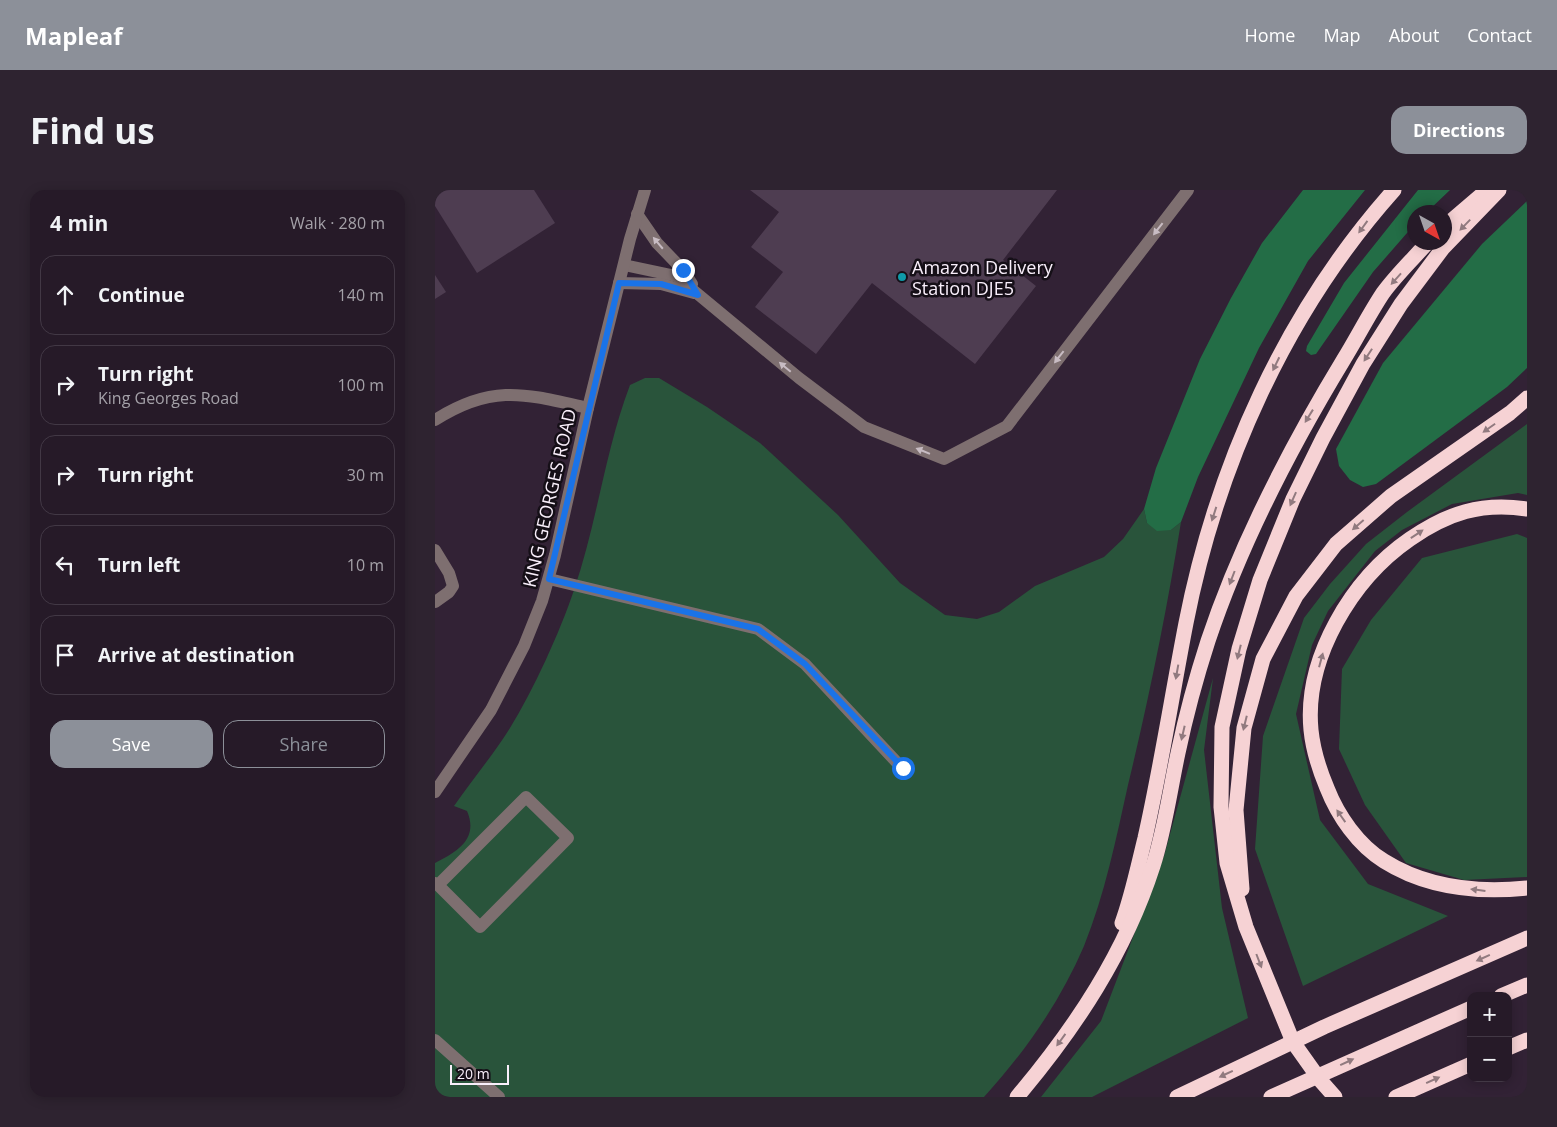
<!DOCTYPE html>
<meta charset="utf-8">
<style>
:root{--surface:#261a28;--page:#2e2330;--text:#f1f3f6;--muted:#a4a1a8;--line:#423845;--accent:#8c9099}
body{margin:0;font-family:"Open Sans",sans-serif;background:var(--page);color:var(--text)}
.controls{position:absolute;right:15px;bottom:15px;display:grid;overflow:hidden;border-radius:10px;box-shadow:0 2px 12px #0003}
.controls button{width:45px;height:45px;display:grid;place-items:center;padding:0;border:0;border-bottom:1px solid var(--line);background:var(--surface);color:var(--text);font:25px sans-serif}
.compass{position:absolute;left:972px;top:15px;width:45px;height:45px;border-radius:50%;background:var(--surface);box-shadow:0 2px 12px #0003;rotate:140deg}
.scale{position:absolute;left:15px;bottom:12px;width:59px;box-sizing:border-box;padding-left:5px;border:2px solid #f9effb;border-top:0;font-size:14px;line-height:18px;white-space:nowrap;color:#f9effb;-webkit-text-stroke:4px #150f17;paint-order:stroke}
.stop{position:absolute;width:15px;height:15px;margin:-11px;border:4px solid #1a73e8;border-radius:50%;background:#fff}
.stop.end{background:#1a73e8;border-color:#fff;box-shadow:0 1px 5px #0008}
.list{margin:0;padding:0;list-style:none}
h2{display:flex;justify-content:space-between;align-items:center;height:65px;margin:0;padding:0 20px;font-size:21px}
h2 small{font-size:16px;font-weight:400;color:var(--muted)}
.list li{display:grid;grid-template-columns:32px 1fr auto;gap:15px;align-items:center;box-sizing:border-box;height:80px;margin:0 10px 10px;padding:0 10px;border:1px solid var(--line);border-radius:15px}
.list b{display:block;font-size:19px;white-space:nowrap}
.list p{margin:0;font-size:16px;white-space:nowrap;color:var(--muted)}
.list em{font-size:16px;font-style:normal;color:var(--muted)}
.actions{display:flex;gap:10px;padding:15px 20px}
.actions a{flex:1;padding:11px 0;border:1px solid var(--accent);border-radius:15px;text-align:center;font-size:18px;color:var(--accent)}
.actions .main{background:var(--accent);color:#fff}
.icon{flex:none;width:28px;height:28px;fill:none;stroke:currentColor;stroke-width:2;stroke-linecap:round;stroke-linejoin:round}
.map{position:relative;flex:none;width:1092px;height:907px;overflow:hidden;border-radius:15px}
header{display:flex;align-items:center;gap:30px;box-sizing:border-box;height:70px;padding:0 25px;background:var(--accent);color:#fff}
header strong{font-size:24px}
nav{display:flex;gap:28px;margin-inline-start:auto;font-size:18px}
.intro{display:flex;align-items:center;justify-content:space-between;box-sizing:border-box;height:120px;padding:0 30px}
h1{margin:0;font-size:35px}
.button{padding:12px 22px;border-radius:15px;background:var(--accent);color:#fff;font-size:18px;font-weight:700}
main{display:flex;gap:30px;padding:0 30px}
aside{flex:1;background:var(--surface);border-radius:15px;box-shadow:0 2px 12px #0003}
.map>svg:first-child{display:block}
.green{fill:#29543b}
.forest{fill:#236d46}
.building{fill:#4e3d51}
.lines{fill:none;stroke-linecap:round;stroke-linejoin:round}
.minor{stroke:#7e6f70;stroke-width:12}
.highway{stroke:#f6d2d4;stroke-width:15}
.oneway{fill:#917a7f}
.oneway2{fill:#c8bcc3}
.route{stroke:#1a73e8;stroke-width:6}
.culture-dot{fill:#0f9aa8;stroke:#150f17;stroke-width:2}
.labels{text-anchor:middle;dominant-baseline:central;stroke-width:5;stroke-linejoin:round;paint-order:stroke}
.poi-label{font-size:18px;fill:#f9effb;stroke:#150f17;text-anchor:start}
.street-label{font-size:18px;fill:#f9effb;stroke:#150f17}
</style>
<header>
<strong>Mapleaf</strong>
<nav><a>Home</a><a>Map</a><a>About</a><a>Contact</a></nav>
</header>
<div class="intro"><h1>Find us</h1><a class="button">Directions</a></div>
<main>
<aside>
<h2>4 min<small>Walk · 280 m</small></h2>
<ul class="list">
<li><svg class="icon" aria-label="ahead" viewBox="0 0 24 24"><path d="M12 20V5M6 11l6-6 6 6"/></svg><div><b>Continue</b></div><em>140 m</em></li>
<li><svg class="icon" aria-label="right" viewBox="0 0 24 24"><path d="M7 20v-9h11M14 6l5 5-5 5"/></svg><div><b>Turn right</b><p>King Georges Road</p></div><em>100 m</em></li>
<li><svg class="icon" aria-label="right" viewBox="0 0 24 24"><path d="M7 20v-9h11M14 6l5 5-5 5"/></svg><div><b>Turn right</b></div><em>30 m</em></li>
<li><svg class="icon" aria-label="left" viewBox="0 0 24 24"><path d="M17 20v-9H6M10 6l-5 5 5 5"/></svg><div><b>Turn left</b></div><em>10 m</em></li>
<li><svg class="icon" aria-label="arrive" viewBox="0 0 24 24"><path d="M6 21V4h12l-3 4 3 4H6"/></svg><div><b>Arrive at destination</b></div></li>
</ul>
<div class="actions"><a class="main">Save</a><a>Share</a></div>
</aside>
<div class="map">
<svg width="1092" height="907" viewBox="0 0 1092 907">
<rect width="100%" height="100%" fill="#322235"/>
<g class="green">
<path d="M210 188H224L272 217 325 253 403 325 465 393 510 425 542 429 564 422 600 396 669 367 688 349 709 319 712 333 736 340 746 332C732 420 714 508 693 595 681 649 670 704 649 756 625 812 590 862 549 907H0V673C22 662 44 649 32 621L19 616C37 590 58 565 75 538 98 501 125 442 139 400 162 333 170 261 195 195Z"/>
<path d="M1092 234V305L1083 303 1017 314 967 340 940 361 893 421 877 455 861 524 885 630 933 694 1013 726 868 796 820 659 828 546 869 428 895 394 931 354 972 322Z"/>
<path d="M1082 344 1092 348V687L1029 690 971 673 930 615 904 559 907 479 936 430 987 368Z"/>
<path d="M778 488 769 560 787 718 813 828 657 907H606L666 831 729 666Z"/>
</g>
<g class="forest">
<path d="M868 0H930L873 71 824 158 763 287 746 332 736 340 722 341 712 333 709 319 721 278 765 169 796 108 827 53Z"/>
<path d="M983 0H1015L992 22H979V35L938 82 881 164 876 165 871 161 872 156 909 93Z"/>
<path d="M1092 11V178L1072 197 941 294 928 297 915 290 904 276 901 259 948 173 1047 54Z"/>
</g>
<g class="building">
<path d="M2 0H99L120 33 42 83 0 16V1Z"/>
<path d="M315 0H622L568 70 601 96 540 174 437 93 381 164 320 117 348 82 316 57 344 22Z"/>
<path d="M0 85 11 102 0 109Z"/>
</g>
<g class="lines">
<g class="minor">
<path d="M202 24 222 53 248 80 257 94"/>
<path d="M189 75 241 86 364 188 429 237 509 269 572 236 753 0"/>
<path d="M184 93 226 94 259 103"/>
<path d="M0 230C58 193 91 204 153 218"/>
<path d="M0 360 14 383 18 396 14 402 0 412"/>
<path d="M114 389 323 439 370 474 468 579"/>
<path d="M0 602 56 520 89 456 107 411 120 365 153 218 195 49 210 0"/>
<path d="M0 693 3 695 45 737 133 648 91 607 3 695"/>
<path d="M0 850 64 907"/>
</g>
<g class="highway">
<path d="M1009 37 1051 1"/>
<path d="M1092 319C1046 312 1013 323 975 349 917 389 869 468 876 540 878 560 884 579 892 598 903 626 923 655 949 671 992 698 1043 703 1092 698"/>
<path d="M807 699 801 620 809 538 828 469 861 406 901 354 956 306 1075 223 1092 208"/>
<path d="M687 733C697 706 703 676 710 648 726 577 737 505 751 433 782 275 851 121 959 0"/>
<path d="M1066 806 1092 795"/>
<path d="M1073 858 1092 850"/>
<path d="M582 907C641 837 690 763 718 676 730 639 735 600 743 563 751 525 761 488 773 451 806 352 855 258 909 169 922 148 934 124 948 103 961 85 978 69 993 52"/>
<path d="M742 907 889 837 1092 748"/>
<path d="M836 907 1036 818"/>
<path d="M900 907 885 890 858 852 811 737 792 673 786 617 787 537 804 459 825 390 858 309 888 248 928 174 966 114 1008 58 1064 0"/>
<path d="M961 907 1036 874"/>
</g>
</g>
<defs><path id="oneway-solid" d="M-6-.8H1V-3.2L6.5 0L1 3.2V.8H-6Z" transform="scale(1.25)"/></defs>
<g class="oneway">
<use href="#oneway-solid" transform="translate(1030 35) rotate(134)"/>
<use href="#oneway-solid" transform="translate(928 37) rotate(126)"/>
<use href="#oneway-solid" transform="translate(961 89) rotate(132)"/>
<use href="#oneway-solid" transform="translate(933 165) rotate(123)"/>
<use href="#oneway-solid" transform="translate(841 174) rotate(116)"/>
<use href="#oneway-solid" transform="translate(874 226) rotate(122)"/>
<use href="#oneway-solid" transform="translate(1054 238) rotate(145)"/>
<use href="#oneway-solid" transform="translate(858 309) rotate(114)"/>
<use href="#oneway-solid" transform="translate(779 324) rotate(108)"/>
<use href="#oneway-solid" transform="translate(923 335) rotate(139)"/>
<use href="#oneway-solid" transform="translate(982 344) rotate(-34)"/>
<use href="#oneway-solid" transform="translate(797 388) rotate(111)"/>
<use href="#oneway-solid" transform="translate(804 462) rotate(104)"/>
<use href="#oneway-solid" transform="translate(886 470) rotate(-75)"/>
<use href="#oneway-solid" transform="translate(742 482) rotate(100)"/>
<use href="#oneway-solid" transform="translate(810 533) rotate(104)"/>
<use href="#oneway-solid" transform="translate(748 543) rotate(103)"/>
<use href="#oneway-solid" transform="translate(906 626) rotate(-125)"/>
<use href="#oneway-solid" transform="translate(1043 700) rotate(-173)"/>
<use href="#oneway-solid" transform="translate(1048 768) rotate(156)"/>
<use href="#oneway-solid" transform="translate(824 771) rotate(69)"/>
<use href="#oneway-solid" transform="translate(626 850) rotate(126)"/>
<use href="#oneway-solid" transform="translate(912 872) rotate(-25)"/>
<use href="#oneway-solid" transform="translate(791 884) rotate(155)"/>
<use href="#oneway-solid" transform="translate(998 890) rotate(-24)"/>
</g>
<g class="oneway2">
<use href="#oneway-solid" transform="translate(723 39) rotate(128)"/>
<use href="#oneway-solid" transform="translate(223 53) rotate(-130)"/>
<use href="#oneway-solid" transform="translate(624 167) rotate(128)"/>
<use href="#oneway-solid" transform="translate(350 177) rotate(-140)"/>
<use href="#oneway-solid" transform="translate(488 261) rotate(-158)"/>
</g>
<g class="lines">
<path class="route" d="M248 80 263 105 226 94 184 93 114 389 323 439 370 474 468 578"/>
</g>
<circle class="culture-dot" cx="467" cy="87" r="5"/>
<g class="labels">
<g class="poi-label">
<text x="477" y="77">Amazon Delivery<tspan x="477" dy="21">Station DJE5</tspan></text>
</g>
<g class="street-label">
<text transform="translate(114 308) rotate(-77)">KING GEORGES ROAD</text>
</g>
</g>
</svg>
<div class="controls">
<button>+</button>
<button>−</button>
</div>
<svg class="compass" viewBox="-18 -18 36 36"><path d="M0-13l5 13h-10z" fill="#e53935"/><path d="M0 13l5-13h-10z" fill="#a4a1a8"/></svg>
<div class="scale">20 m</div>
<div class="stop" style="left:468px;top:578px"></div>
<div class="stop end" style="left:248px;top:80px"></div>
</div>
</main>
